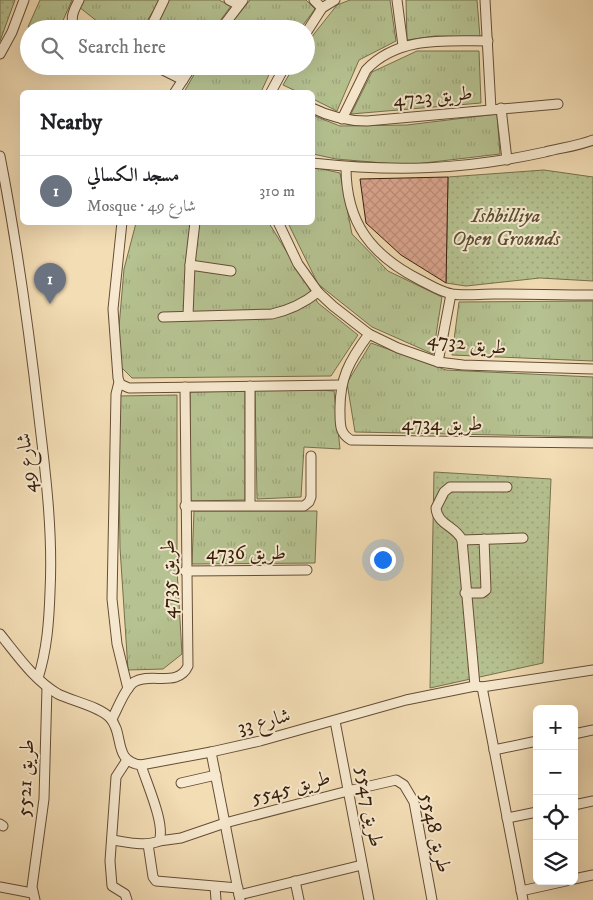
<!DOCTYPE html>
<meta charset="utf-8">
<style>
:root{--surface:#fff;--page:#f2f2f2;--text:#202124;--muted:#757577;--line:#e0e0e0;--accent:#ea580c}
body{margin:0;font-family:"IM FELL DW Pica",Amiri,serif;background:var(--page);color:var(--text)}
.controls{position:absolute;right:15px;bottom:15px;display:grid;overflow:hidden;border-radius:8px;box-shadow:0 5px 20px #0002}
.controls button{width:45px;height:45px;display:grid;place-items:center;padding:0;border:0;border-bottom:1px solid var(--line);background:var(--surface);color:var(--text);font:25px sans-serif}
.you{position:absolute;left:382px;top:559px;width:18px;height:18px;margin:-12px;border:4px solid #fff;border-radius:50%;background:#1a73e8;box-shadow:0 0 0 8px #1a73e833}
.badge{display:grid;place-items:center;width:32px;height:32px;border-radius:50%;background:var(--accent);color:#fff;font-size:16px;font-weight:700}
.pin{position:absolute;translate:-50% -41px;filter:drop-shadow(0 1px 2px #0008)}
.pin::after{content:'';position:absolute;top:26px;width:18px;height:15px;background:inherit;clip-path:polygon(0 0,100% 0,50% 100%)}
.list{margin:0;padding:0;list-style:none}
h2{display:flex;justify-content:space-between;align-items:center;height:65px;margin:0;padding:0 20px;font-size:21px}
h2 small{font-size:16px;font-weight:400;color:var(--muted)}
.list li{display:grid;grid-template-columns:32px 1fr auto;gap:15px;align-items:center;box-sizing:border-box;height:70px;padding:0 20px;border-top:1px solid var(--line)}
.list b{display:block;font-size:19px;white-space:nowrap}
.list p{margin:0;font-size:16px;white-space:nowrap;color:var(--muted)}
.list em{font-size:16px;font-style:normal;color:var(--muted)}
.icon{flex:none;width:28px;height:28px;fill:none;stroke:currentColor;stroke-width:2;stroke-linecap:round;stroke-linejoin:round}
.map{position:relative;flex:none;width:593px;height:900px;overflow:hidden}
.search{position:absolute;background:var(--surface);box-shadow:0 5px 20px #0002;left:20px;top:20px;width:295px;height:55px;display:flex;align-items:center;gap:12px;box-sizing:border-box;padding:0 18px;border-radius:28px;color:var(--muted);font-size:19px}
.panel{position:absolute;background:var(--surface);box-shadow:0 5px 20px #0002;left:20px;top:90px;width:295px;height:135px;border-radius:8px}
.map>svg:first-child{display:block}
.grass{fill:url(#grass-tufts);stroke:#76704e}
.park{fill:url(#park-dots);stroke:#76704e}
.building{fill:url(#building-cross-hatch);stroke:#361e0c}
.lines{fill:none;stroke-linecap:round;stroke-linejoin:round}
.minor-casing{stroke:#654e36;stroke-width:11}
.minor{stroke:#f7e9cf;stroke-width:9}
.labels{text-anchor:middle;dominant-baseline:central;stroke-width:4;stroke-linejoin:round;paint-order:stroke}
.street-label{font-size:20px;fill:#361e0c;stroke:#f7e9cf}
.park-label{font-size:20px;font-style:italic;fill:#5c4f34;stroke:#f7e9cf}
</style>
<div class="map">
<svg width="593" height="900" viewBox="0 0 593 900">
<defs>
<pattern id="grass-tufts" width="24" height="20" patternUnits="userSpaceOnUse" patternTransform="scale(1.25)"><rect width="24" height="20" fill="#b6c291"/><path d="M3 7l-1-3M5 7V3M7 7l1-3M15 17l-1-3M17 17v-4M19 17l1-3" fill="none" stroke="#9da67c"/></pattern>
<pattern id="park-dots" width="8" height="8" patternUnits="userSpaceOnUse" patternTransform="scale(1.25)"><rect width="8" height="8" fill="#b6c291"/><path d="M2 2h.1M6 6h.1" fill="none" stroke="#9da67c" stroke-width="1.8" stroke-linecap="round"/></pattern>
<pattern id="building-cross-hatch" width="8" height="8" patternUnits="userSpaceOnUse" patternTransform="scale(1.25)"><rect width="8" height="8" fill="#dda791"/><path d="M0 0l8 8M0 8l8-8" fill="none" stroke="#be8f7c"/></pattern>
</defs>
<rect width="100%" height="100%" fill="#f3ddb5"/>
<filter id="stains"><feTurbulence type="fractalNoise" baseFrequency=".004" numOctaves="4"/><feColorMatrix values="0 0 0 0 .2 0 0 0 0 .09 0 0 0 0 .02 0 0 0 .5 -.17"/></filter>
<radialGradient id="worn" r=".72"><stop offset=".6" stop-color="#630" stop-opacity="0"/><stop offset="1" stop-color="#630" stop-opacity=".3"/></radialGradient>
<g class="grass">
<path d="M40 0H72L61 25 28 27Z"/>
<path d="M83 0H160L142 29H107L79 7Z"/>
<path d="M165 0H219L231 6 214 29H153Z"/>
<path d="M250 0H306L315 9 300 29H227Z"/>
<path d="M350 0H390L396 41 359 60 337 111 313 99 312 92H298L283 85 294 66H306V45L310 39 337 5Z"/>
<path d="M406 0H477L480 37 435 36 407 40Z"/>
<path d="M417 51H479L481 103 351 114 372 72Z"/>
<path d="M199 66H273L261 92H184Z"/>
<path d="M497 114 500 154 407 165 336 159 313 154 312 115 340 126 407 125Z"/>
<path d="M313 167 340 173 352 234 388 271 442 297 433 354 372 327 318 284 288 223 312 222Z"/>
<path d="M136 223H269L318 303 358 335 331 376 132 378 116 362 124 269Z"/>
<path d="M593 301V361L452 355 459 302Z"/>
<path d="M371 343 446 370 593 377V437L355 432 347 383Z"/>
<path d="M255 386 334 391 340 449 304 447 301 497 257 499Z"/>
<path d="M245 391V500L190 501V392Z"/>
<path d="M177 395V570L182 654 163 669 128 670 120 548 118 396Z"/>
<path d="M194 511H317L315 563 192 564Z"/>
</g>
<g class="park">
<path d="M0 0H15L0 41Z"/>
<path d="M544 170 593 177V281L540 278 466 286 446 283 448 177Z"/>
<path d="M434 472 551 479 543 663 430 688Z"/>
</g>
<path class="building" d="M448 177 446 283 401 255 366 223 360 179Z"/>
<g class="lines">
<defs>
<g id="minor">
<path d="M229 0 239 5"/>
<path d="M314 0 322 8"/>
<path d="M397 0 403 46"/>
<path d="M485 0 491 109"/>
<path d="M75 29C69 18 74 10 79 0"/>
<path d="M150 29 164 0"/>
<path d="M221 29 243 0"/>
<path d="M306 33 322 8 335 0"/>
<path d="M0 54 12 32 24 0"/>
<path d="M155 66 183 80"/>
<path d="M175 92 192 66"/>
<path d="M271 92 285 66"/>
<path d="M312 108C330 117 347 121 367 121L558 104"/>
<path d="M501 108 507 160"/>
<path d="M342 119 366 70C398 36 445 41 488 41"/>
<path d="M0 156C17 243 29 330 39 418 46 476 53 534 50 592 49 621 47 650 38 678"/>
<path d="M312 163C395 172 464 170 545 152 560 148 578 146 593 140"/>
<path d="M346 167C346 223 371 255 420 280 430 285 441 292 452 294 465 296 480 294 494 294 527 294 560 295 593 295"/>
<path d="M122 222 113 309 118 378 120 384 129 388 341 385"/>
<path d="M278 222 298 264 318 292 333 306 369 334 398 348 438 362 463 365 593 369"/>
<path d="M190 265 231 271"/>
<path d="M188 316 190 265 195 222"/>
<path d="M163 317 272 314C290 310 303 304 318 292"/>
<path d="M369 334C349 361 339 379 340 413 340 425 340 434 351 440L593 443"/>
<path d="M438 362 451 294"/>
<path d="M119 382 116 394 112 599 117 644 128 689"/>
<path d="M250 505V386"/>
<path d="M185 506H304L309 502 311 497V456"/>
<path d="M462 540 523 538"/>
<path d="M185 571 307 570"/>
<path d="M465 593H482L486 590 484 539"/>
<path d="M0 634C17 655 34 680 58 694 72 701 101 707 110 718 125 734 112 761 141 765L211 752 260 741 406 700 475 686 482 687 593 670"/>
<path d="M475 686 462 540C456 526 437 525 436 508L444 492 450 487H507"/>
<path d="M482 687 523 900"/>
<path d="M112 719C117 710 125 688 134 682 151 672 178 688 188 666L185 387"/>
<path d="M335 721 369 900"/>
<path d="M574 734 593 730"/>
<path d="M494 750 537 741"/>
<path d="M211 752 240 900"/>
<path d="M127 760 116 777 110 861 112 886 125 894 127 900"/>
<path d="M181 783 216 775"/>
<path d="M574 805 593 801"/>
<path d="M507 818 537 812"/>
<path d="M0 824 3 826"/>
<path d="M112 840C127 842 145 847 159 841 166 825 146 782 141 765"/>
<path d="M159 841 181 838 225 823 348 791 396 780 404 785 414 802 432 900"/>
<path d="M148 844 153 877 156 881 238 888"/>
<path d="M574 879 593 875"/>
<path d="M295 881 299 900"/>
<path d="M0 887 32 893"/>
<path d="M215 887 216 900"/>
<path d="M521 891 566 881"/>
<path d="M239 895 362 865"/>
<path d="M35 900 32 887 44 799 47 687"/>
</g>
</defs>
<use href="#minor" class="minor-casing"/>
<use href="#minor" class="minor"/>
</g>
<g class="labels">
<g class="street-label">
<text transform="translate(433 97) rotate(-5)">طريق 4723</text>
<text transform="translate(467 344) rotate(7)">طريق 4732</text>
<text x="442" y="424">طريق 4734</text>
<text transform="translate(27 463) rotate(-96)">شارع 49</text>
<text x="246" y="553">طريق 4736</text>
<text transform="translate(169 579) rotate(-91)">طريق 4735</text>
<text transform="translate(264 722) rotate(-14)">شارع 33</text>
<text transform="translate(26 778) rotate(-87)">طريق 5521</text>
<text transform="translate(291 788) rotate(-15)">طريق 5545</text>
<text transform="translate(369 807) rotate(80)">طريق 5547</text>
<text transform="translate(435 833) rotate(77)">طريق 5548</text>
</g>
<g class="park-label">
<text x="506" y="216">Ishbilliya<tspan x="506" dy="23">Open Grounds</tspan></text>
</g>
</g>
<rect width="100%" height="100%" filter="url(#stains)"/>
<rect width="100%" height="100%" fill="url(#worn)"/>
</svg>
<div class="controls">
<button>+</button>
<button>−</button>
<button><svg class="icon" aria-label="locate" viewBox="0 0 24 24"><circle cx="12" cy="12" r="6"/><path d="M12 2v4M12 18v4M2 12h4M18 12h4"/></svg></button>
<button><svg class="icon" aria-label="layers" viewBox="0 0 24 24"><path d="M12 4l9 5-9 5-9-5zM3 14l9 5 9-5"/></svg></button>
</div>
<div class="you"></div>
<div class="pin badge" style="left:50px;top:304px;background:#6b7280">1</div>
<div class="search"><svg class="icon" aria-label="search" viewBox="0 0 24 24"><circle cx="10" cy="10" r="6"/><path d="M15 15l6 6"/></svg>Search here</div>
<section class="panel">
<h2>Nearby<small></small></h2>
<ul class="list">
<li><span class="badge" style="background:#6b7280">1</span><div><b>مسجد الكسالي</b><p>Mosque · شارع 49</p></div><em>310 m</em></li>
</ul>
</section>
</div>
